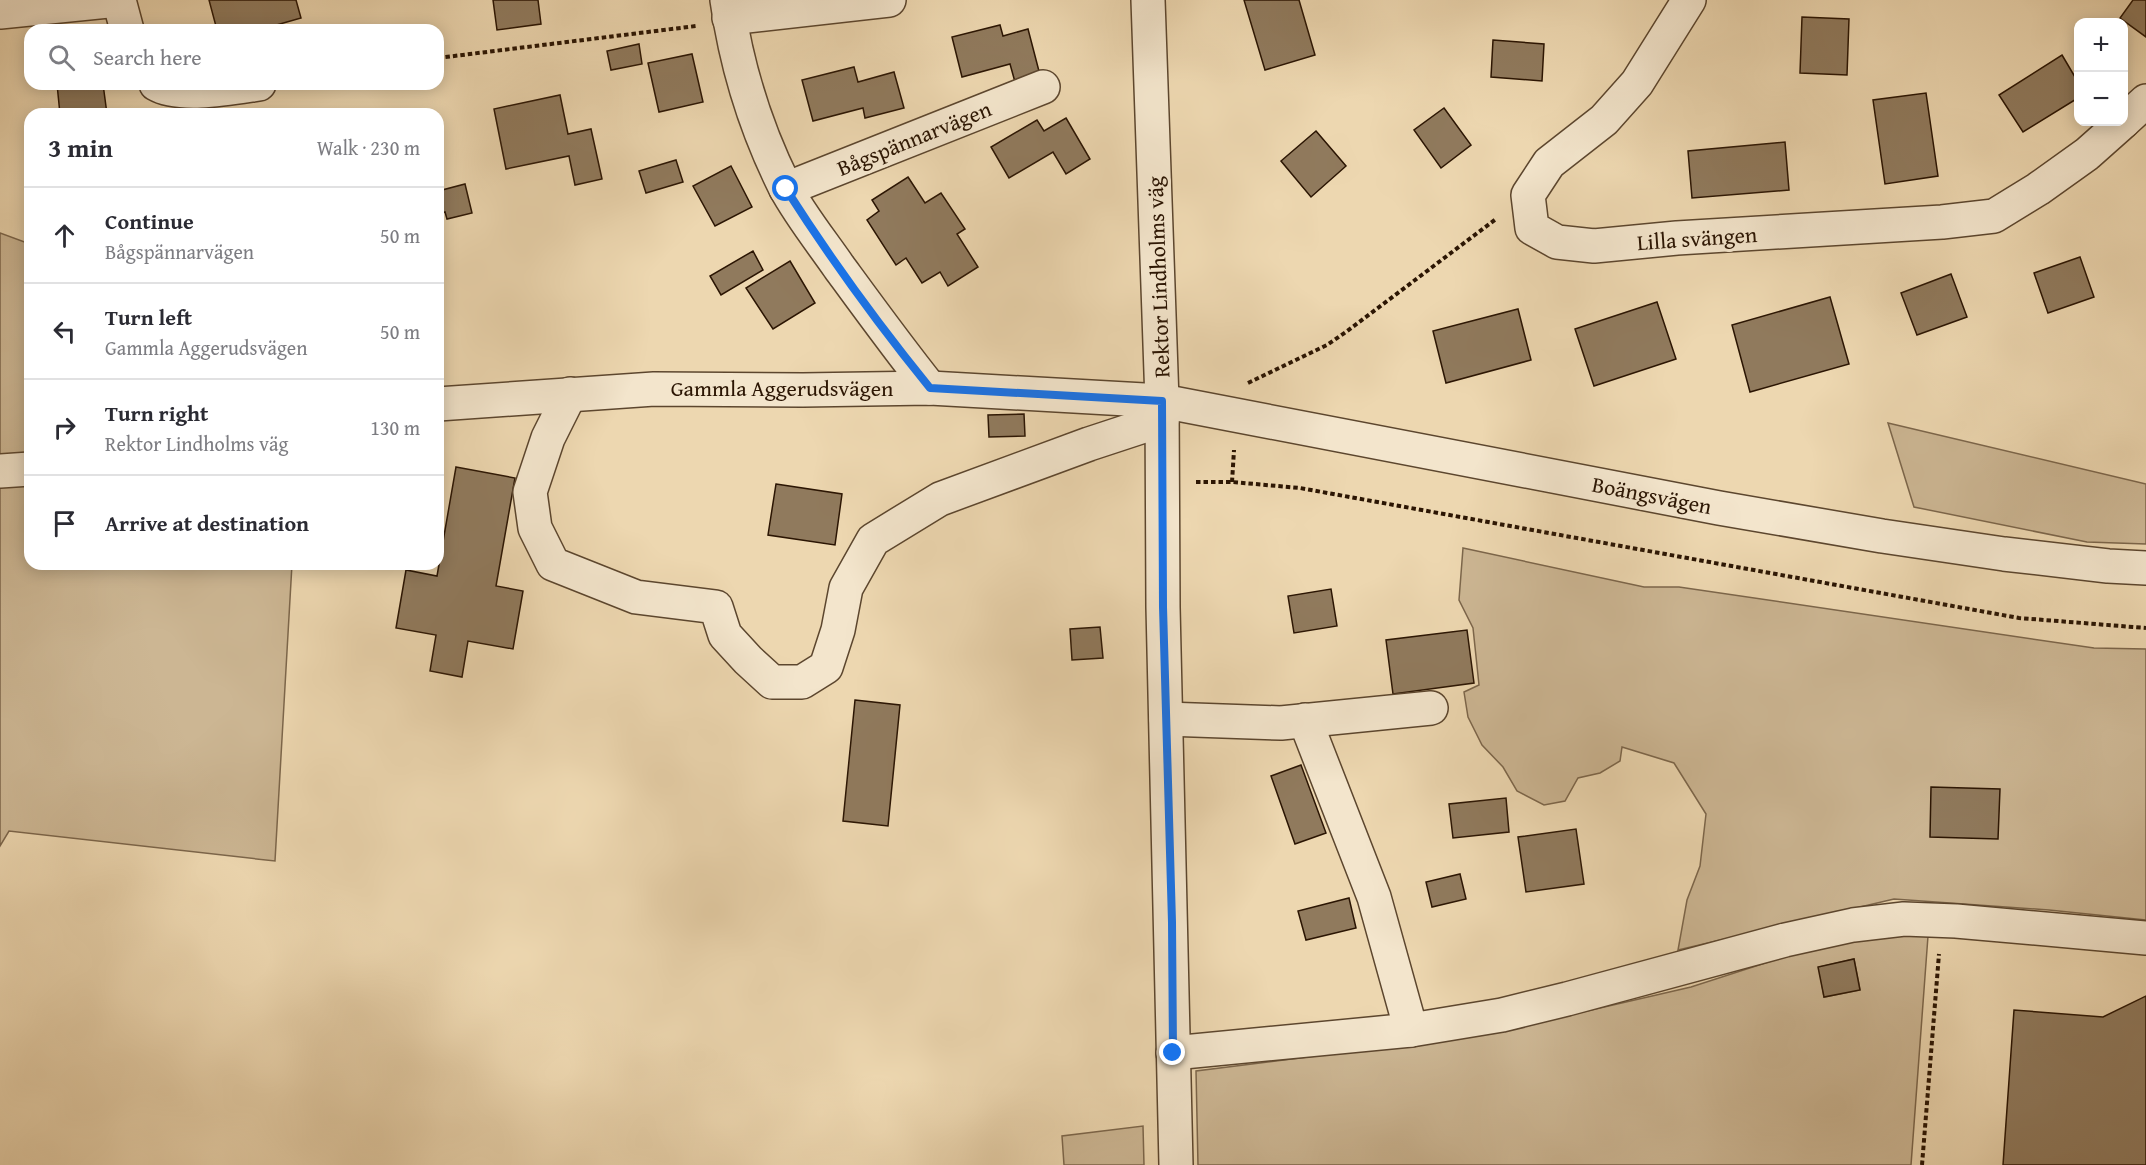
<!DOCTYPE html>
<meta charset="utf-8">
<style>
:root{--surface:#fff;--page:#f7f7f7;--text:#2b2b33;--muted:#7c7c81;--line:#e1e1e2}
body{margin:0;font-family:"Gentium Book Plus",serif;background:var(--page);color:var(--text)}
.controls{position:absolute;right:18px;top:18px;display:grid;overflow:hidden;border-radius:12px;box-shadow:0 3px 15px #0003}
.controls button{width:54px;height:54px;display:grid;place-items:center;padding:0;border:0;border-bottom:2px solid var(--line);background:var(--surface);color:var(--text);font:30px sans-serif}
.stop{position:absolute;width:18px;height:18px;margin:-14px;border:4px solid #1a73e8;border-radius:50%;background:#fff}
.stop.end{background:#1a73e8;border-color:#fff;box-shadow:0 2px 6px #0008}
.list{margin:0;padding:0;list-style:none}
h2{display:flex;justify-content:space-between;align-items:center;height:78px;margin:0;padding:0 24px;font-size:26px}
h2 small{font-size:20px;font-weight:400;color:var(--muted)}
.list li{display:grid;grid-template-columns:39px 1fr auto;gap:18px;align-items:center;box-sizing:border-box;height:96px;padding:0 24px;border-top:2px solid var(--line)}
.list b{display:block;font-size:22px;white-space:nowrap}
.list p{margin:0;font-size:20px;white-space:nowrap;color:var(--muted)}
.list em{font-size:20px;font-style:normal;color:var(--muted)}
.icon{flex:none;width:33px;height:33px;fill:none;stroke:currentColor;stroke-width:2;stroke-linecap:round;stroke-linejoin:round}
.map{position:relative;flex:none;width:2146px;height:1165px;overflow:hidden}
.search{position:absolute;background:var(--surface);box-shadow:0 3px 15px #0003;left:24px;top:24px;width:420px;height:66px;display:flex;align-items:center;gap:15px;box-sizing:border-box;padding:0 21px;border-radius:18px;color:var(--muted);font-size:22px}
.panel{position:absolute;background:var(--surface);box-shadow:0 3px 15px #0003;left:24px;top:108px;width:420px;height:462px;border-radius:18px}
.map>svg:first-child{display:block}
.green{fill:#ccb693;stroke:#7c664b;stroke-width:1.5;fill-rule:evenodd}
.building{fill:#907a5d;stroke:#2b1503;stroke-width:1.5}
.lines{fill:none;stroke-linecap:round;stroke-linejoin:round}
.minor-casing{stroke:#5c462e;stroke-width:36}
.path{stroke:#2b1503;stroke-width:4;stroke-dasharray:4.5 3;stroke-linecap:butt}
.minor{stroke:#f3e5cc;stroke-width:33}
.route{stroke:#1a73e8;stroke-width:8}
.labels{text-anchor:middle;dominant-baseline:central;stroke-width:6;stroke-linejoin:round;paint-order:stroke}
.street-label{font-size:22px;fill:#2b1503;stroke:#f3e5cc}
</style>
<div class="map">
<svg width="2146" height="1165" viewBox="0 0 2146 1165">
<rect width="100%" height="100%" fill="#edd7b0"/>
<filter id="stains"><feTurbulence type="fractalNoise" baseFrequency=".00333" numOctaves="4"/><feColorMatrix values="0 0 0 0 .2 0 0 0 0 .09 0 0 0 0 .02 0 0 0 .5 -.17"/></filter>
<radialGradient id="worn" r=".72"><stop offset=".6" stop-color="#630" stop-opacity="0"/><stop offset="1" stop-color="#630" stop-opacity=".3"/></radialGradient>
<g class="green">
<path d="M0 233 30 244V564H292L275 861 9 831 0 846Z"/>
<path d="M1888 423 2146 484V544L2087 542 1914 507Z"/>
<path d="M1463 548 1644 587H1679L2094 648 2146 649V920L2049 910 1894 899 1678 950 1687 900 1700 866 1706 814 1674 763 1622 747 1620 761 1600 773 1578 778 1565 801 1544 805 1517 791 1503 767 1482 745 1468 717 1464 692 1479 685 1473 628 1459 600Z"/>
<path d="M1892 932 1928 936 1911 1165H1198L1196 1071 1483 1035 1691 987 1784 957ZM1854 959 1860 990 1824 997 1819 967Z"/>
<path d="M1143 1126 1144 1165H1064L1062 1136Z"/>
</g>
<g class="building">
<path d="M209 0H296L301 18 259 30H217Z"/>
<path d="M493 0H538L541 24 497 30Z"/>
<path d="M1244 0H1299L1315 55 1265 70Z"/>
<path d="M2133 0H2146V37L2120 18Z"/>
<path d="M1802 17 1849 19 1847 75 1800 73Z"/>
<path d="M1000 25 1003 36 1028 29 1040 75 1015 82 1010 64 962 77 952 37Z"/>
<path d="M1493 40 1544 44 1542 81 1491 77Z"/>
<path d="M639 44 642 64 611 70 607 51Z"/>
<path d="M692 54 703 102 659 112 648 63Z"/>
<path d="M2062 55 2078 82V98L2023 132 1999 95Z"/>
<path d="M854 67 858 82 894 72 904 108 865 118 863 108 813 121 802 80Z"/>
<path d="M57 84H103L107 114H60Z"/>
<path d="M1926 93 1938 176 1885 184 1873 100Z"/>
<path d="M560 95 568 134 591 129 602 179 575 185 569 156 506 169 494 109Z"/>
<path d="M1444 108 1471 145 1441 168 1414 130Z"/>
<path d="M1066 118 1090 159 1066 174 1053 152 1009 178 991 147 1037 120 1044 131Z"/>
<path d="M1316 131 1346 166 1311 197 1281 161Z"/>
<path d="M1785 142 1789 190 1692 198 1688 151Z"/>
<path d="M676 160 683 182 646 193 639 171Z"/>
<path d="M731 166 752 207 715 226 693 186Z"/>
<path d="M438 175 442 190 465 184 472 213 447 219 445 212 438 214Z"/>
<path d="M908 177 925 203 941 193 965 229 957 234 978 267 948 286 940 272 922 283 906 258 896 265 867 220 879 211 872 200Z"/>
<path d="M753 251 763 270 721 295 710 276Z"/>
<path d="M2080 257 2094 297 2048 313 2034 273Z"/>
<path d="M790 261 815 303 773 329 746 288Z"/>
<path d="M1951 274 1967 317 1917 335 1901 293Z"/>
<path d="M1830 297 1849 364 1750 392 1732 325Z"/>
<path d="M1657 302 1676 359 1594 386 1575 329Z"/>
<path d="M1518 309 1531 360 1446 383 1433 331Z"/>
<path d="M1024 414 1025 436 989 437 988 415Z"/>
<path d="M456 467 515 478 496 586 523 591 513 649 468 641 462 677 430 671 436 635 396 628 406 570 437 576Z"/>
<path d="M776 484 842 494 835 545 768 535Z"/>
<path d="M1331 589 1337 626 1294 633 1288 596Z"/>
<path d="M1100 627 1103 658 1072 660 1070 629Z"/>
<path d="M1467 630 1474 683 1393 694 1386 640Z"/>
<path d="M855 700 900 705 888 826 843 821Z"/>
<path d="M1301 765 1326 833 1295 844 1271 776Z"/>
<path d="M1931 787 2000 789 1998 839 1930 837Z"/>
<path d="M1506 798 1509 832 1453 838 1449 804Z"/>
<path d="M1576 829 1584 884 1526 892 1518 837Z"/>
<path d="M1460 874 1466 899 1432 907 1426 882Z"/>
<path d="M1349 898 1356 928 1306 940 1298 911Z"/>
<path d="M1854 959 1860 990 1824 997 1818 967Z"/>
<path d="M2146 996V1165H2003L2014 1010 2103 1017Z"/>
</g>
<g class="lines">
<defs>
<g id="minor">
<path d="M119 0 127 30"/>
<path d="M727 0C736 64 756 129 785 187 800 215 821 241 839 267 869 308 898 348 930 388"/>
<path d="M1148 0 1162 401 1163 607 1176 1165"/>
<path d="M1689 0 1637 83 1604 120 1549 163 1528 195 1532 228 1557 242 1594 246 1677 238 1942 222 1994 216 2038 189 2087 154 2123 122"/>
<path d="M0 12 118 0"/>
<path d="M729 18 889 0"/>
<path d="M156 84C180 98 232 88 259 84"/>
<path d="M2124 121 2146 101"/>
<path d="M786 189 1043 87"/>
<path d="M570 394 548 438 530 492 535 528 553 564 636 597 716 607 725 635 748 660 772 682H802L826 667 838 630 846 588 873 540 940 499 1089 444 1162 420"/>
<path d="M438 404 654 389 803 390 930 388 1162 401 1719 508 1882 536 2004 554 2108 566 2146 568"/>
<path d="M0 471 30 469"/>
<path d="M1166 719 1281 723 1431 708"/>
<path d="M1305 720 1374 897 1411 1030"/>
<path d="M1173 1053 1411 1030 1502 1015 1567 999 1785 940 1853 925 1904 919 1956 921 2146 938"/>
</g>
</defs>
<use href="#minor" class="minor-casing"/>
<g class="path">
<path d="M438 58 696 26"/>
<path d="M1248 383 1327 345 1346 332 1496 219"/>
<path d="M1196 482H1232L1300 488 2019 618 2146 628"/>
<path d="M1232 482 1234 450"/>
<path d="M1922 1165 1939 954"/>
</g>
<use href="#minor" class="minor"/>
</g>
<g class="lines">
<path class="route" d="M786 189C830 258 878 324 930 388L1162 401 1163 607 1172 922 1173 1053"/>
</g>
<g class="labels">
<g class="street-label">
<text transform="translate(914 138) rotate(-22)">Bågspännarvägen</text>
<text transform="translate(1697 238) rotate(-4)">Lilla svängen</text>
<text transform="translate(1158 277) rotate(-92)">Rektor Lindholms väg</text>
<text x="782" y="388">Gammla Aggerudsvägen</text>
<text transform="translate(1652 495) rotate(11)">Boängsvägen</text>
</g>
</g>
<rect width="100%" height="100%" filter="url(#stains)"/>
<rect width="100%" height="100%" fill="url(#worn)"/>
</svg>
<div class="controls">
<button>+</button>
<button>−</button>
</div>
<div class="stop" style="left:786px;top:189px"></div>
<div class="stop end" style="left:1173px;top:1053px"></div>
<div class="search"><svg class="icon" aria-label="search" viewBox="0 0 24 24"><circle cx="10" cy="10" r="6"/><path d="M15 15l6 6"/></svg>Search here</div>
<section class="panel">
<h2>3 min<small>Walk · 230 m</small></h2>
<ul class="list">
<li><svg class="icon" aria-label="ahead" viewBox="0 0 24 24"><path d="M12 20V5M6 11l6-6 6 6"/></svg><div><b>Continue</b><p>Bågspännarvägen</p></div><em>50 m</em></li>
<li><svg class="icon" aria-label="left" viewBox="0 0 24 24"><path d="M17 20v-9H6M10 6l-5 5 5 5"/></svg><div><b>Turn left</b><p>Gammla Aggerudsvägen</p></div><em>50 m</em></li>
<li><svg class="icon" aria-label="right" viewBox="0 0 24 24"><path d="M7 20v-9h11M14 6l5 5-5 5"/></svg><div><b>Turn right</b><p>Rektor Lindholms väg</p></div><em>130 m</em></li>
<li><svg class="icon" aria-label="arrive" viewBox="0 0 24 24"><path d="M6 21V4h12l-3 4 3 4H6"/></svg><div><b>Arrive at destination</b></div></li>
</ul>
</section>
</div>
